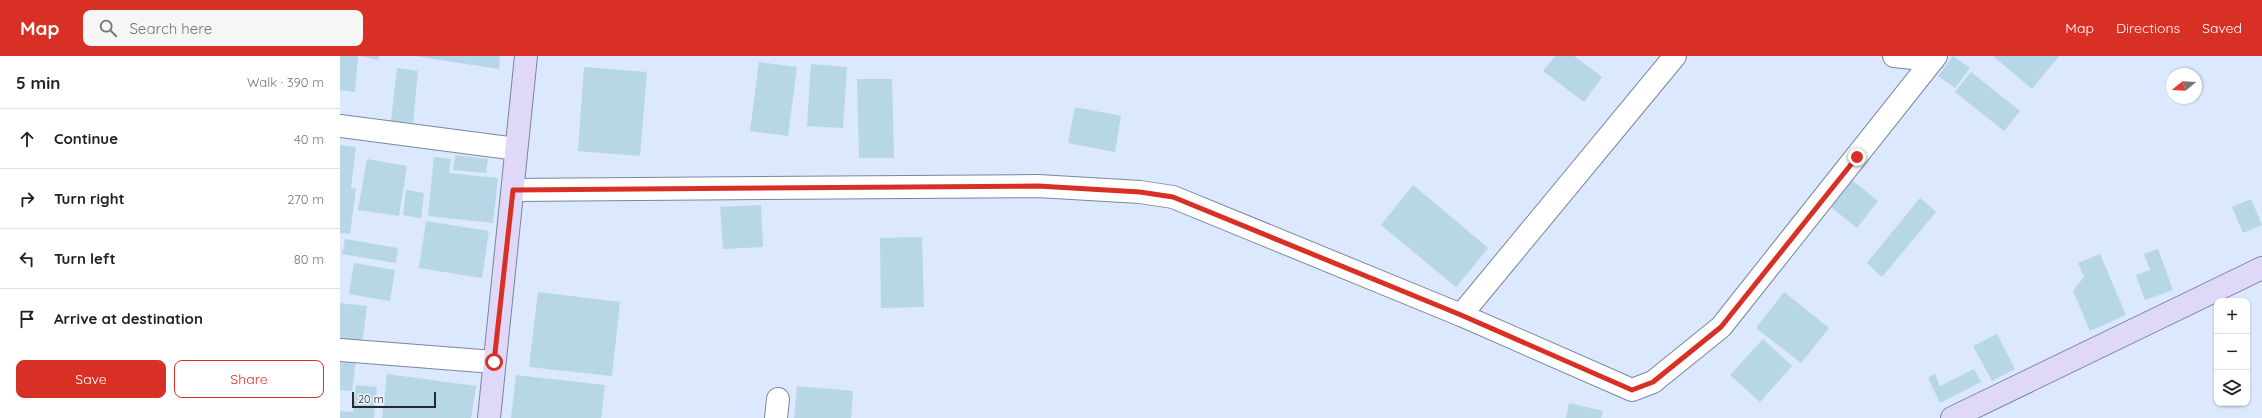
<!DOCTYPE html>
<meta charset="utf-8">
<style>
:root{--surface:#fff;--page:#f6f6f6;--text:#202124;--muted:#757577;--line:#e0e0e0;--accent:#d93025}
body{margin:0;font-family:Quicksand,sans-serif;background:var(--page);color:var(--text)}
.controls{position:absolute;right:12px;bottom:12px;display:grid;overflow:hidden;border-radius:8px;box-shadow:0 1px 3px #0004}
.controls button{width:36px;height:36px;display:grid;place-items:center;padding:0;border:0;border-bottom:1px solid var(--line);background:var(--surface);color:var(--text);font:20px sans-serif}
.compass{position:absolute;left:1826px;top:12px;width:36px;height:36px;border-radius:50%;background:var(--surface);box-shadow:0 1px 3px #0004;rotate:252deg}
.scale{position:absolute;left:12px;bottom:10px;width:84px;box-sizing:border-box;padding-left:4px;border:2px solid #232933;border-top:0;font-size:11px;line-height:14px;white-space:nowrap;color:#232933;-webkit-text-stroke:3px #f1f5fa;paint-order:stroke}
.stop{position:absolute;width:12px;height:12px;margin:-9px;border:3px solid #d93025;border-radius:50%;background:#fff}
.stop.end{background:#d93025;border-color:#fff;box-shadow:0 1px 4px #0008}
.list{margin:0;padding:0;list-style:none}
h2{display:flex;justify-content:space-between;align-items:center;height:52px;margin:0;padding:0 16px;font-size:17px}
h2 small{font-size:13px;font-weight:400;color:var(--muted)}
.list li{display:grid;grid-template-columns:26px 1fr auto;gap:12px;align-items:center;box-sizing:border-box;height:60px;padding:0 16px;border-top:1px solid var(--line)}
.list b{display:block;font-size:15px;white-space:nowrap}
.list em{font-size:13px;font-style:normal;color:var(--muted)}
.actions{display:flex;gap:8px;padding:12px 16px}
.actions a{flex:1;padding:9px 0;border:1px solid var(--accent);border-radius:8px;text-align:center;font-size:14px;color:var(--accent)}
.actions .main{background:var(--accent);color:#fff}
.icon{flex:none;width:22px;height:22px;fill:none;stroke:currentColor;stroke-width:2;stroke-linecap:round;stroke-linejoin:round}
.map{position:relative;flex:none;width:1922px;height:362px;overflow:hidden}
header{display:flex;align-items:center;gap:24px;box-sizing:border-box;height:56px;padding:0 20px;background:var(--accent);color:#fff}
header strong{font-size:19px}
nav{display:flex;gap:22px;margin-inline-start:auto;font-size:14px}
.search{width:280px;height:36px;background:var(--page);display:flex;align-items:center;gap:10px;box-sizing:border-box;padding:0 14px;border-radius:8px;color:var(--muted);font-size:15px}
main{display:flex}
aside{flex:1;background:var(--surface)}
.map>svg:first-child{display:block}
.building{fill:#b7d7e6}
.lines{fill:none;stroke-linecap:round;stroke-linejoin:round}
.street-casing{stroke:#78879e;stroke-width:24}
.secondary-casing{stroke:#78879e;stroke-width:24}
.street{stroke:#fff;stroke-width:22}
.secondary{stroke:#dfd8f9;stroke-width:22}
.route{stroke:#d93025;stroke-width:5}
</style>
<header>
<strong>Map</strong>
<div class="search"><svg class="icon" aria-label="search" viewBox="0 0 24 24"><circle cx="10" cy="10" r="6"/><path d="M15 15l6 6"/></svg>Search here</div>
<nav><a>Map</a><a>Directions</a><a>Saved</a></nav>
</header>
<main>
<aside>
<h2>5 min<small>Walk · 390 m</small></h2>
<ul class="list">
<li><svg class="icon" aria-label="ahead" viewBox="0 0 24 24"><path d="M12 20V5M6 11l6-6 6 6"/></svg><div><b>Continue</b></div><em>40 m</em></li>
<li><svg class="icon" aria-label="right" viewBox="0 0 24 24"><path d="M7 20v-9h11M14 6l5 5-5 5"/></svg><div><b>Turn right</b></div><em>270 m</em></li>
<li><svg class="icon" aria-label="left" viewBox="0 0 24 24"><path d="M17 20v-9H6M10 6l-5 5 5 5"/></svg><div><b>Turn left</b></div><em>80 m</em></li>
<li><svg class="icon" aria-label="arrive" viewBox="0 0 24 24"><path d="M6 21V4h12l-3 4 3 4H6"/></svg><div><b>Arrive at destination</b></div></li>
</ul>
<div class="actions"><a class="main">Save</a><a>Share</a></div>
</aside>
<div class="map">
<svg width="1922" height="362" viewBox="0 0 1922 362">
<rect width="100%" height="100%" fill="#dbe8fd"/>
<g class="building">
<path d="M0 0H18L15 36 0 34Z"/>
<path d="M21 0H39L38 4Z"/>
<path d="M74 0H160L159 13Z"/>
<path d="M1215 0H1234L1262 21 1244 46 1203 15Z"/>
<path d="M1613 0 1630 12 1615 32 1598 20Z"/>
<path d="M1653 0H1719L1692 33Z"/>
<path d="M419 6 457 11 448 80 410 75Z"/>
<path d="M471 8 507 11 503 72 467 70Z"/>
<path d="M244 11 307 16 300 100 238 95Z"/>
<path d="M57 12 78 15 73 67 51 65Z"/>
<path d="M1631 16 1680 55 1664 75 1615 36Z"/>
<path d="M517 23H552L554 102H519Z"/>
<path d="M735 51 781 60 775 96 728 87Z"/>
<path d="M0 89 16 91 11 132 16 133 10 178 0 177Z"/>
<path d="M115 99 148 103 146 117 113 114Z"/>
<path d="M94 101 111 103 109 117 158 122 153 167 88 160Z"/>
<path d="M27 103 67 110 59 160 18 154Z"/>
<path d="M1512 124 1538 145 1517 172 1491 151Z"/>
<path d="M1073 129 1148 192 1116 231 1041 169Z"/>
<path d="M66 134 84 137 81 162 63 159Z"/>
<path d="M1580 142 1596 156 1542 221 1527 207Z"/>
<path d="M1911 143 1922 169 1903 177 1892 151Z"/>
<path d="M421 149 423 191 383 193 380 151Z"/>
<path d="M86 165 149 175 142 222 79 212Z"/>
<path d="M582 181 584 251 541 252 540 182Z"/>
<path d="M5 183 58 192 56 207 2 198Z"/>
<path d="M1818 193 1833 234 1805 244 1796 219 1810 214 1804 198Z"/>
<path d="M1760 198 1786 259 1750 275 1733 235 1744 221 1738 207Z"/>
<path d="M14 207 55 214 50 245 9 238Z"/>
<path d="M198 236 280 246 272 320 189 311Z"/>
<path d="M1444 236 1489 272 1461 307 1416 272Z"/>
<path d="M0 247 27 250 22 289 0 287Z"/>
<path d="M1657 278 1675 313 1652 325 1633 290Z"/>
<path d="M1423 283 1452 310 1420 346 1390 319Z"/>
<path d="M0 302 16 304 12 335 0 334Z"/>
<path d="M1634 313 1641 326 1600 347 1588 322 1595 318 1600 330Z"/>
<path d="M47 318 136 330 131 362H42Z"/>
<path d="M176 319 265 329 261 362H171Z"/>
<path d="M16 329 37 331 34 362H0V355L13 356Z"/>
<path d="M457 330 513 335 511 362H454Z"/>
<path d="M1229 347 1263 355 1261 362H1226Z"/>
</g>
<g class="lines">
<defs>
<g id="street">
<path d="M1554 0 1593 4"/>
<path d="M0 70 176 93"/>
<path d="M173 134 698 130 800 136 833 141 1121 259 1292 334 1313 326 1381 271 1596 0"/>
<path d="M1121 259 1335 0"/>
<path d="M0 294 154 306"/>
<path d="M436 362 438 343"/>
</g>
<g id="secondary">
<path d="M149 362 186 0"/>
<path d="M1612 362 1922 212"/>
</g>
</defs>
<use href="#street" class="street-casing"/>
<use href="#secondary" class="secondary-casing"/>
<use href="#street" class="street"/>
<use href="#secondary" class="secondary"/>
</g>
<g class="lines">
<path class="route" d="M154 306 173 134 698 130 800 136 833 141 1121 259 1292 334 1313 326 1381 271 1517 101"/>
</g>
</svg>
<div class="controls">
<button>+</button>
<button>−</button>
<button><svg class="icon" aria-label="layers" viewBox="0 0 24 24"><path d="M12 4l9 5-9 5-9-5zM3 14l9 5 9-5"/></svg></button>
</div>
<svg class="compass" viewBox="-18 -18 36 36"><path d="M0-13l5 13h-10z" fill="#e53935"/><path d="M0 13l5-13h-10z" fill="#757577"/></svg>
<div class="scale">20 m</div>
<div class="stop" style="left:154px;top:306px"></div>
<div class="stop end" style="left:1517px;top:101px"></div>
</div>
</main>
